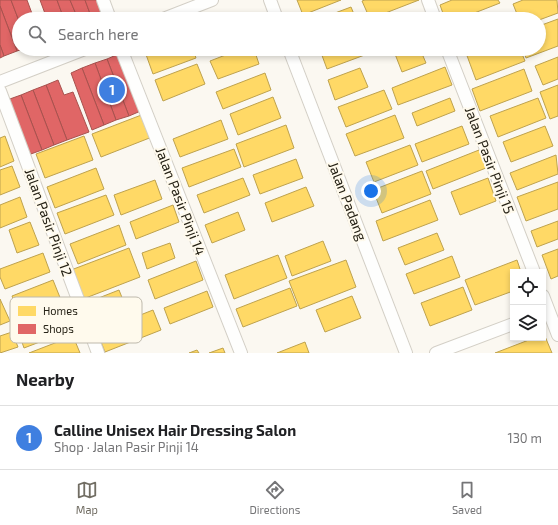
<!DOCTYPE html>
<meta charset="utf-8">
<style>
:root{--surface:#fff;--page:#f6f6f6;--text:#202124;--muted:#757577;--line:#e0e0e0;--accent:#716d63}
body{margin:0;font-family:"Exo 2",sans-serif;background:var(--page);color:var(--text)}
.controls{position:absolute;right:12px;bottom:12px;display:grid;overflow:hidden;border-radius:0px;box-shadow:0 2px 6px #0003}
.controls button{width:36px;height:36px;display:grid;place-items:center;padding:0;border:0;border-bottom:1px solid var(--line);background:var(--surface);color:var(--text);font:20px sans-serif}
.you{position:absolute;left:371px;top:191px;width:14px;height:14px;margin:-10px;border:3px solid #fff;border-radius:50%;background:#1a73e8;box-shadow:0 0 0 6px #1a73e833}
.badge{display:grid;place-items:center;width:26px;height:26px;border-radius:50%;background:var(--accent);color:#fff;font-size:13px;font-weight:700}
.pin{position:absolute;translate:-50% -50%;border:2px solid #fff;box-shadow:0 1px 4px #0006}
.list{margin:0;padding:0;list-style:none}
h2{display:flex;justify-content:space-between;align-items:center;height:52px;margin:0;padding:0 16px;font-size:17px}
h2 small{font-size:13px;font-weight:400;color:var(--muted)}
.list li{display:grid;grid-template-columns:26px 1fr auto;gap:12px;align-items:center;box-sizing:border-box;height:64px;padding:0 16px;border-top:1px solid var(--line)}
.list b{display:block;font-size:15px;white-space:nowrap}
.list p{margin:0;font-size:13px;white-space:nowrap;color:var(--muted)}
.list em{font-size:13px;font-style:normal;color:var(--muted)}
.icon{flex:none;width:22px;height:22px;fill:none;stroke:currentColor;stroke-width:2;stroke-linecap:round;stroke-linejoin:round}
.map{position:relative;flex:none;width:558px;height:353px;overflow:hidden}
.search{position:absolute;background:var(--surface);box-shadow:0 2px 6px #0003;left:12px;right:12px;top:12px;height:44px;display:flex;align-items:center;gap:10px;box-sizing:border-box;padding:0 14px;border-radius:22px;color:var(--muted);font-size:15px}
.sheet{height:116px;background:var(--surface)}
nav{display:flex;justify-content:space-around;align-items:center;box-sizing:border-box;height:56px;border-top:1px solid var(--line);background:var(--surface);font-size:11px;color:var(--muted)}
nav a{display:grid;justify-items:center;gap:2px}
nav .on{color:var(--accent)}
.map>svg:first-child{display:block}
.homes{fill:#ffd966;stroke:#bea24e}
.shops{fill:#e06666;stroke:#a8524e}
.lines{fill:none;stroke-linecap:round;stroke-linejoin:round}
.minor-casing{stroke:#d3cfc6;stroke-width:14}
.minor{stroke:#fefefd;stroke-width:12}
.labels{text-anchor:middle;dominant-baseline:central;stroke-width:4;stroke-linejoin:round;paint-order:stroke}
.street-label{font-size:14px;fill:#262216;stroke:#fffaed}
.key{fill:#fffaed;stroke:#beb9ac;stroke-width:1}
.key-label{font-size:11px;fill:#262216}
</style>
<div class="map">
<svg width="558" height="353" viewBox="0 0 558 353">
<rect width="100%" height="100%" fill="#fbf8f1"/>
<g class="homes">
<path d="M297 0H341L303 15Z"/>
<path d="M365 0H419L370 19 362 1Z"/>
<path d="M452 0H498L500 3 459 19H445L440 5Z"/>
<path d="M523 0H557L558 13 539 20 519 19 513 4Z"/>
<path d="M351 7 356 19H319Z"/>
<path d="M420 13 423 19H404Z"/>
<path d="M558 19V46L526 58 523 49H539V26Z"/>
<path d="M144 49H193L196 58 153 74Z"/>
<path d="M241 49H254L259 64 218 79 210 61Z"/>
<path d="M323 49H368L370 53 327 69 320 50Z"/>
<path d="M408 49H420L426 63 402 72 395 54Z"/>
<path d="M477 49H520L525 61 476 80 466 53Z"/>
<path d="M558 57V79L543 85 535 66Z"/>
<path d="M197 64 205 84 163 101 155 80Z"/>
<path d="M445 67 452 85 398 105 392 88Z"/>
<path d="M360 68 368 87 335 100 328 80Z"/>
<path d="M524 69 532 91 480 111 472 89Z"/>
<path d="M265 73 271 90 223 109 216 92Z"/>
<path d="M558 85V116L550 119 540 92Z"/>
<path d="M384 90 392 109 346 127 338 107Z"/>
<path d="M273 97 281 118 238 135 230 114Z"/>
<path d="M450 98 455 111 417 126 412 113Z"/>
<path d="M538 98 546 118 498 137 490 116Z"/>
<path d="M144 114 152 137 101 157 92 134Z"/>
<path d="M395 115 404 138 355 156 346 134Z"/>
<path d="M221 120 228 139 180 157 173 139Z"/>
<path d="M286 125 294 148 244 167 236 144Z"/>
<path d="M462 126 469 144 422 162 415 144Z"/>
<path d="M545 126 553 146 511 162 503 142Z"/>
<path d="M5 136 14 161 0 167V138Z"/>
<path d="M84 136 93 160 45 178 36 154Z"/>
<path d="M410 145 418 165 374 182 366 162Z"/>
<path d="M234 149 241 167 189 187 182 168Z"/>
<path d="M479 150 486 168 433 189 426 171Z"/>
<path d="M556 155 558 174 517 190 510 173Z"/>
<path d="M296 159 303 178 260 194 253 175Z"/>
<path d="M12 166 20 187 0 195V170Z"/>
<path d="M96 168 104 189 55 208 47 187Z"/>
<path d="M422 171 431 194 382 213 373 190Z"/>
<path d="M243 178 250 195 204 213 197 195Z"/>
<path d="M488 178 496 201 460 215 451 192Z"/>
<path d="M155 180 162 199 121 215 114 195Z"/>
<path d="M558 182V209L526 221 517 197Z"/>
<path d="M306 187 314 206 272 222 265 203Z"/>
<path d="M106 195 114 215 65 234 57 213Z"/>
<path d="M20 197 27 217 0 228V205Z"/>
<path d="M430 200 438 220 383 241 376 221Z"/>
<path d="M173 205 179 222 136 239 130 222Z"/>
<path d="M238 212 245 230 212 243 205 225Z"/>
<path d="M558 221V239L537 247 531 231Z"/>
<path d="M30 222 39 245 17 253 9 230Z"/>
<path d="M119 225 126 245 78 264 70 244Z"/>
<path d="M437 233 444 250 405 265 398 248Z"/>
<path d="M323 241 331 261 292 276 285 256Z"/>
<path d="M170 243 175 258 147 269 142 253Z"/>
<path d="M129 248 140 277 83 299 71 270Z"/>
<path d="M558 249V276L551 279 542 255Z"/>
<path d="M43 253 50 272 5 289 0 277V269Z"/>
<path d="M278 255 287 278 234 299 225 275Z"/>
<path d="M452 256 460 277 414 294 406 274Z"/>
<path d="M346 260 356 287 300 309 289 281Z"/>
<path d="M517 260 521 272H513V291L475 305 465 280Z"/>
<path d="M196 261 203 280 155 299 148 280Z"/>
<path d="M53 280 61 300 20 316 12 296Z"/>
<path d="M463 287 472 310 430 326 421 303Z"/>
<path d="M290 288 297 306 243 327 236 309Z"/>
<path d="M119 290 127 310 99 321 91 301Z"/>
<path d="M207 291 213 307 170 324 164 308Z"/>
<path d="M352 296 361 318 325 332 316 310Z"/>
<path d="M0 299 10 321 0 325Z"/>
<path d="M153 310 161 330 105 352 97 332Z"/>
<path d="M64 311 71 330 24 348 17 328Z"/>
<path d="M12 332 18 347 0 353V336Z"/>
<path d="M544 334 552 353H495L534 338H543Z"/>
<path d="M73 336 80 353H29Z"/>
<path d="M305 342 309 353H277Z"/>
<path d="M223 348 225 353H209Z"/>
<path d="M197 350 199 353H189Z"/>
</g>
<g class="shops">
<path d="M0 0H11L19 21V49H23L17 51 0 6Z"/>
<path d="M11 0H27L34 19H19V21Z"/>
<path d="M40 0H57L64 19H47Z"/>
<path d="M57 0H70L78 19H64Z"/>
<path d="M70 0H85L92 19H78Z"/>
<path d="M85 0H100L106 15 92 19Z"/>
<path d="M0 6 17 51 4 56 0 45Z"/>
<path d="M0 45 4 56 0 58Z"/>
<path d="M121 53 143 110 129 116 107 59Z"/>
<path d="M107 59 129 116 116 120 95 63Z"/>
<path d="M95 63 116 120 104 125 82 68Z"/>
<path d="M82 68 104 125 92 130 71 73Z"/>
<path d="M58 80 64 95 73 92 89 132 67 140 46 85Z"/>
<path d="M46 85 67 140 54 145 33 90Z"/>
<path d="M33 90 54 145 42 150 21 95Z"/>
<path d="M21 95 42 150 28 155 7 100Z"/>
</g>
<g class="lines">
<defs>
<g id="minor">
<path d="M103 0 110 19"/>
<path d="M270 0 277 19"/>
<path d="M428 0 435 19"/>
<path d="M163 19 212 0"/>
<path d="M121 49 241 353"/>
<path d="M289 49 406 353"/>
<path d="M447 49 534 272"/>
<path d="M0 82 85 49"/>
<path d="M0 91 98 353"/>
<path d="M543 296 558 335"/>
<path d="M436 353 513 324"/>
</g>
</defs>
<use href="#minor" class="minor-casing"/>
<use href="#minor" class="minor"/>
</g>
<g class="labels">
<g class="street-label">
<text transform="translate(490 160) rotate(69)">Jalan Pasir Pinji 15</text>
<text transform="translate(181 201) rotate(69)">Jalan Pasir Pinji 14</text>
<text transform="translate(348 201) rotate(69)">Jalan Padang</text>
<text transform="translate(49 222) rotate(70)">Jalan Pasir Pinji 12</text>
</g>
</g>
<rect x="10" y="297" width="132" height="46" rx="6" class="key"/>
<rect x="18" y="306" width="18" height="10" fill="#ffd966"/>
<rect x="18" y="324" width="18" height="10" fill="#e06666"/>
<g class="key-label">
<text x="43" y="315">Homes</text>
<text x="43" y="333">Shops</text>
</g>
</svg>
<div class="controls">
<button><svg class="icon" aria-label="locate" viewBox="0 0 24 24"><circle cx="12" cy="12" r="6"/><path d="M12 2v4M12 18v4M2 12h4M18 12h4"/></svg></button>
<button><svg class="icon" aria-label="layers" viewBox="0 0 24 24"><path d="M12 4l9 5-9 5-9-5zM3 14l9 5 9-5"/></svg></button>
</div>
<div class="you"></div>
<div class="pin badge" style="left:112px;top:90px;background:#3f7fe0">1</div>
<div class="search"><svg class="icon" aria-label="search" viewBox="0 0 24 24"><circle cx="10" cy="10" r="6"/><path d="M15 15l6 6"/></svg>Search here</div>
</div>
<section class="sheet">
<h2>Nearby<small></small></h2>
<ul class="list">
<li><span class="badge" style="background:#3f7fe0">1</span><div><b>Calline Unisex Hair Dressing Salon</b><p>Shop · Jalan Pasir Pinji 14</p></div><em>130 m</em></li>
</ul>
</section>
<nav>
<a class="on"><svg class="icon" aria-label="map" viewBox="0 0 24 24"><path d="M3 6l6-2 6 2 6-2v14l-6 2-6-2-6 2zM9 4v14M15 6v14"/></svg>Map</a>
<a><svg class="icon" aria-label="directions" viewBox="0 0 24 24"><path d="M12 3l9 9-9 9-9-9zM9 14v-3h6M13 9l2 2-2 2"/></svg>Directions</a>
<a><svg class="icon" aria-label="saved" viewBox="0 0 24 24"><path d="M7 4h10v16l-5-4-5 4z"/></svg>Saved</a>
</nav>
